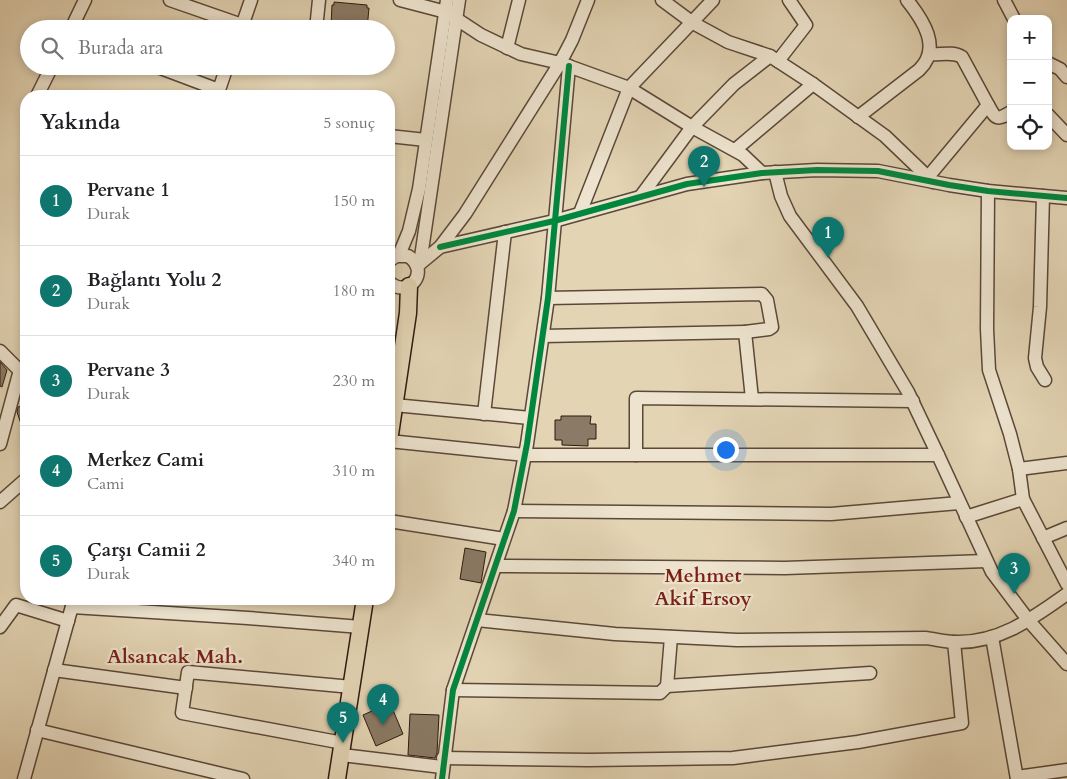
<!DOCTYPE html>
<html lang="tr">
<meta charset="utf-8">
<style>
:root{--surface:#fff;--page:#f2f2f2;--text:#202124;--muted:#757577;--line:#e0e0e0;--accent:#0f766e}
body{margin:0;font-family:Cardo,serif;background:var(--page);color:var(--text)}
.controls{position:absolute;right:15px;top:15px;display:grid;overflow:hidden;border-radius:10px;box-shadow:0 2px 8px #0003}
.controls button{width:45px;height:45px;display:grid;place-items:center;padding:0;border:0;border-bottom:1px solid var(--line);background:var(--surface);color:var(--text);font:25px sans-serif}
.you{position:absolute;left:725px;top:449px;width:18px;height:18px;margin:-12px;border:4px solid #fff;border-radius:50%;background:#1a73e8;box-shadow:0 0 0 8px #1a73e833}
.badge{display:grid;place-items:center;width:32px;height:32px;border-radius:50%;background:var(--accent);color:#fff;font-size:16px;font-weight:700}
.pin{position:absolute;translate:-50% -41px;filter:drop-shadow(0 1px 2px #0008)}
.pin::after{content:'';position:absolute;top:26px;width:18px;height:15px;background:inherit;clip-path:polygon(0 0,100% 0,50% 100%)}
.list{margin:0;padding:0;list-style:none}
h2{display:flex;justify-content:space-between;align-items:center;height:65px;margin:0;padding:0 20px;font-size:21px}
h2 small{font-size:16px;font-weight:400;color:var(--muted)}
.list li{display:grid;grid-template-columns:32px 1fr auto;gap:15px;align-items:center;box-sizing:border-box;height:90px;padding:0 20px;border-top:1px solid var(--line)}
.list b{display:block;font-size:19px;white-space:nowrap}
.list p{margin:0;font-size:16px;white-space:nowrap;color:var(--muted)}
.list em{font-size:16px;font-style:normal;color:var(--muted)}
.icon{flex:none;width:28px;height:28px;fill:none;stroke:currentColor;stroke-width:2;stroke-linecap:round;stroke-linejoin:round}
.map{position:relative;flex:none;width:1067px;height:779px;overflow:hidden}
.search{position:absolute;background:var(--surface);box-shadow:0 2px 8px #0003;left:20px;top:20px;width:375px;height:55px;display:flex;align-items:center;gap:12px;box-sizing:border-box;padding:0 18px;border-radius:28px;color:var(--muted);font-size:19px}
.panel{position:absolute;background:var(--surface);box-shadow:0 2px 8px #0003;left:20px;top:90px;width:375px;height:515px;border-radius:20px}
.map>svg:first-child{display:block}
.building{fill:#8b7a65;stroke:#2c1910}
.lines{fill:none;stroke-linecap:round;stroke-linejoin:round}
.minor-casing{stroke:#5a4839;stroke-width:15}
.major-casing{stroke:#2c1910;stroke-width:19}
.minor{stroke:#ede3ce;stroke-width:12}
.major{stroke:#e3d4b4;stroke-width:16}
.cycleway-casing{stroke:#ede3ce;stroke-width:9}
.cycleway{stroke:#00873e;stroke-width:6}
.labels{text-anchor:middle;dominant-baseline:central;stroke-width:4.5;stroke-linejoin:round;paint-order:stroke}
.district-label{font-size:20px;font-weight:bold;fill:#7a1f14;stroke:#ede3ce}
</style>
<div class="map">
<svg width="1067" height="779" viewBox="0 0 1067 779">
<rect width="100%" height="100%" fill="#e3d4b4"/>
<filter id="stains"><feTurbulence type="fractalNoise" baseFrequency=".004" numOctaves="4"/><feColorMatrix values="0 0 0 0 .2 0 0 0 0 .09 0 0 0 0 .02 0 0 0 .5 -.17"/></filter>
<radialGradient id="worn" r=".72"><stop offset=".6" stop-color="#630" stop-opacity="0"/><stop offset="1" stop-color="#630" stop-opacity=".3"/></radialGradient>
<g class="building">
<path d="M334 2 367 5V8H369L367 29H332V26H331L332 5H334Z"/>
<path d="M0 362 7 370 2 387 0 386Z"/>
<path d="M26 405V435L25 436 17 412 18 407Z"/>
<path d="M561 416H591L590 424H596V439H588V446L562 445V440H555V420H561Z"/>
<path d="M465 548 486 552 481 583 460 579Z"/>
<path d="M390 703 403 734 376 746 363 715Z"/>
<path d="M410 714 439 715 437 753 435 758 408 755Z"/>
</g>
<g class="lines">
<defs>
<g id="minor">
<path d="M170 0 242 25"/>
<path d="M400 0 446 12 481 35 521 54 560 63 629 88 692 127 743 155 762 173"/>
<path d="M662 0 693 23 728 42 770 56 813 84 885 136 933 182"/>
<path d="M1004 0 1014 19"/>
<path d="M71 29 85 0"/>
<path d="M241 29 251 0"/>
<path d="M316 29 319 0"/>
<path d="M507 48 519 0"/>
<path d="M778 61 806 25 789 0"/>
<path d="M1048 63 1060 69 1067 77"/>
<path d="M155 66 219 90"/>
<path d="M37 96 52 66"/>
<path d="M217 96 227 66"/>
<path d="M988 105C996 119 996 121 1011 112"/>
<path d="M1048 115 1067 135"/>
<path d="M858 117 919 70C942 48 923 20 907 0"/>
<path d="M389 136 426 140"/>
<path d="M735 150 813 84"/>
<path d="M775 172 781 196 790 216 857 306 908 392 938 455 992 572 1029 621 1067 664"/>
<path d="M928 177 988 105 962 57C953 51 940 55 930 54"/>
<path d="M988 191 987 329 989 370 1010 434 1019 469 1023 499 1067 584"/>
<path d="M641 196 692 127 734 84 770 56"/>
<path d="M1043 196 1040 307 1035 358 1037 367 1045 380"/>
<path d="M580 213 629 88 713 0"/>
<path d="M440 247 554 221 687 184 762 173 817 170 878 171 949 185 988 191 1067 198"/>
<path d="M399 255 409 231 419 189 447 0"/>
<path d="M389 261 396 256H408C431 270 409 300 389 282"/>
<path d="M416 264 421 257 459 0"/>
<path d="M417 266 440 247 465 214 560 63 572 40 588 0"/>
<path d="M548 298 762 294 767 300 772 327 769 329 745 332"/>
<path d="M543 336 745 332 752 399"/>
<path d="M0 351 24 375"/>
<path d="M394 405 530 418"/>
<path d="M484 414 505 232"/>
<path d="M389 441 525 455H938"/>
<path d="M0 444 20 370"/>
<path d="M636 455V398L913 401"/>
<path d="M1019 469 1067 463"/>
<path d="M0 502 26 479"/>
<path d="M514 511 831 514 959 503"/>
<path d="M966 517 1023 499"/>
<path d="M389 521 504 539"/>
<path d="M1043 538 1067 528"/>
<path d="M496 566 785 568 986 561"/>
<path d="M72 607 248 618 361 627"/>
<path d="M477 620 615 634 737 640 925 638C935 639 946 642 956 642 1000 643 1033 618 1067 594"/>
<path d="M0 627 16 605 68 621"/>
<path d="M992 637 1017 779"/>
<path d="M54 670 186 688"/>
<path d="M667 686 870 673"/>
<path d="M453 690 660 693 667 686 671 637"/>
<path d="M37 730 243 779"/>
<path d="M343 743 182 713 188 672 352 687"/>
<path d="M342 755 442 767"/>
<path d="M443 758 589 760 733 758 858 742 962 723 954 642"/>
<path d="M1017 777 1067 770"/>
<path d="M24 779 74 599"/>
<path d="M442 779 453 690 514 511 527 444 548 298 569 66"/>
</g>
<g id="major">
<path d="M389 441 408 313 409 286"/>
<path d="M337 779 365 599"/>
</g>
</defs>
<use href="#minor" class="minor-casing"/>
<use href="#major" class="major-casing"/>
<use href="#minor" class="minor"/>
<use href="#major" class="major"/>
<defs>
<g id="cycleway">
<path d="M440 247 554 221 687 184 762 173 817 170 878 171 949 185 988 191 1067 198"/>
<path d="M442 779 453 690 514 511 527 444 548 298 569 66"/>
</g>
</defs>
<use href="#cycleway" class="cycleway-casing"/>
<use href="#cycleway" class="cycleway"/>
</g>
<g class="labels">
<g class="district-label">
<text x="703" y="575">Mehmet<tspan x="703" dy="23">Akif Ersoy</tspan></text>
<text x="175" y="656">Alsancak Mah.</text>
</g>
</g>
<rect width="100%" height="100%" filter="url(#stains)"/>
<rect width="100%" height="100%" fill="url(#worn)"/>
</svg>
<div class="controls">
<button>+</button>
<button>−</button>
<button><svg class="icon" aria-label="locate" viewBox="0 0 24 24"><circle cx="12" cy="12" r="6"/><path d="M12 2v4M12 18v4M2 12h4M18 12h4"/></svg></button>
</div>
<div class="you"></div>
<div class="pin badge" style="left:828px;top:258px">1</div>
<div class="pin badge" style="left:704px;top:187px">2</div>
<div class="pin badge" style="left:1014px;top:594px">3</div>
<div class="pin badge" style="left:383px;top:725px">4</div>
<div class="pin badge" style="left:343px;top:743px">5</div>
<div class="search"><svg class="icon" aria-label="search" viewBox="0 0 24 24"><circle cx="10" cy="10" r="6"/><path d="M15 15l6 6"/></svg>Burada ara</div>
<section class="panel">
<h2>Yakında<small>5 sonuç</small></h2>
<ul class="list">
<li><span class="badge">1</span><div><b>Pervane 1</b><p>Durak</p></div><em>150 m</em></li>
<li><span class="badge">2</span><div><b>Bağlantı Yolu 2</b><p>Durak</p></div><em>180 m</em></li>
<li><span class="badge">3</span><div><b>Pervane 3</b><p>Durak</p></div><em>230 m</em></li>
<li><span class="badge">4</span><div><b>Merkez Cami</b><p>Cami</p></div><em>310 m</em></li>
<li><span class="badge">5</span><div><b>Çarşı Camii 2</b><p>Durak</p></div><em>340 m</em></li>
</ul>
</section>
</div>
